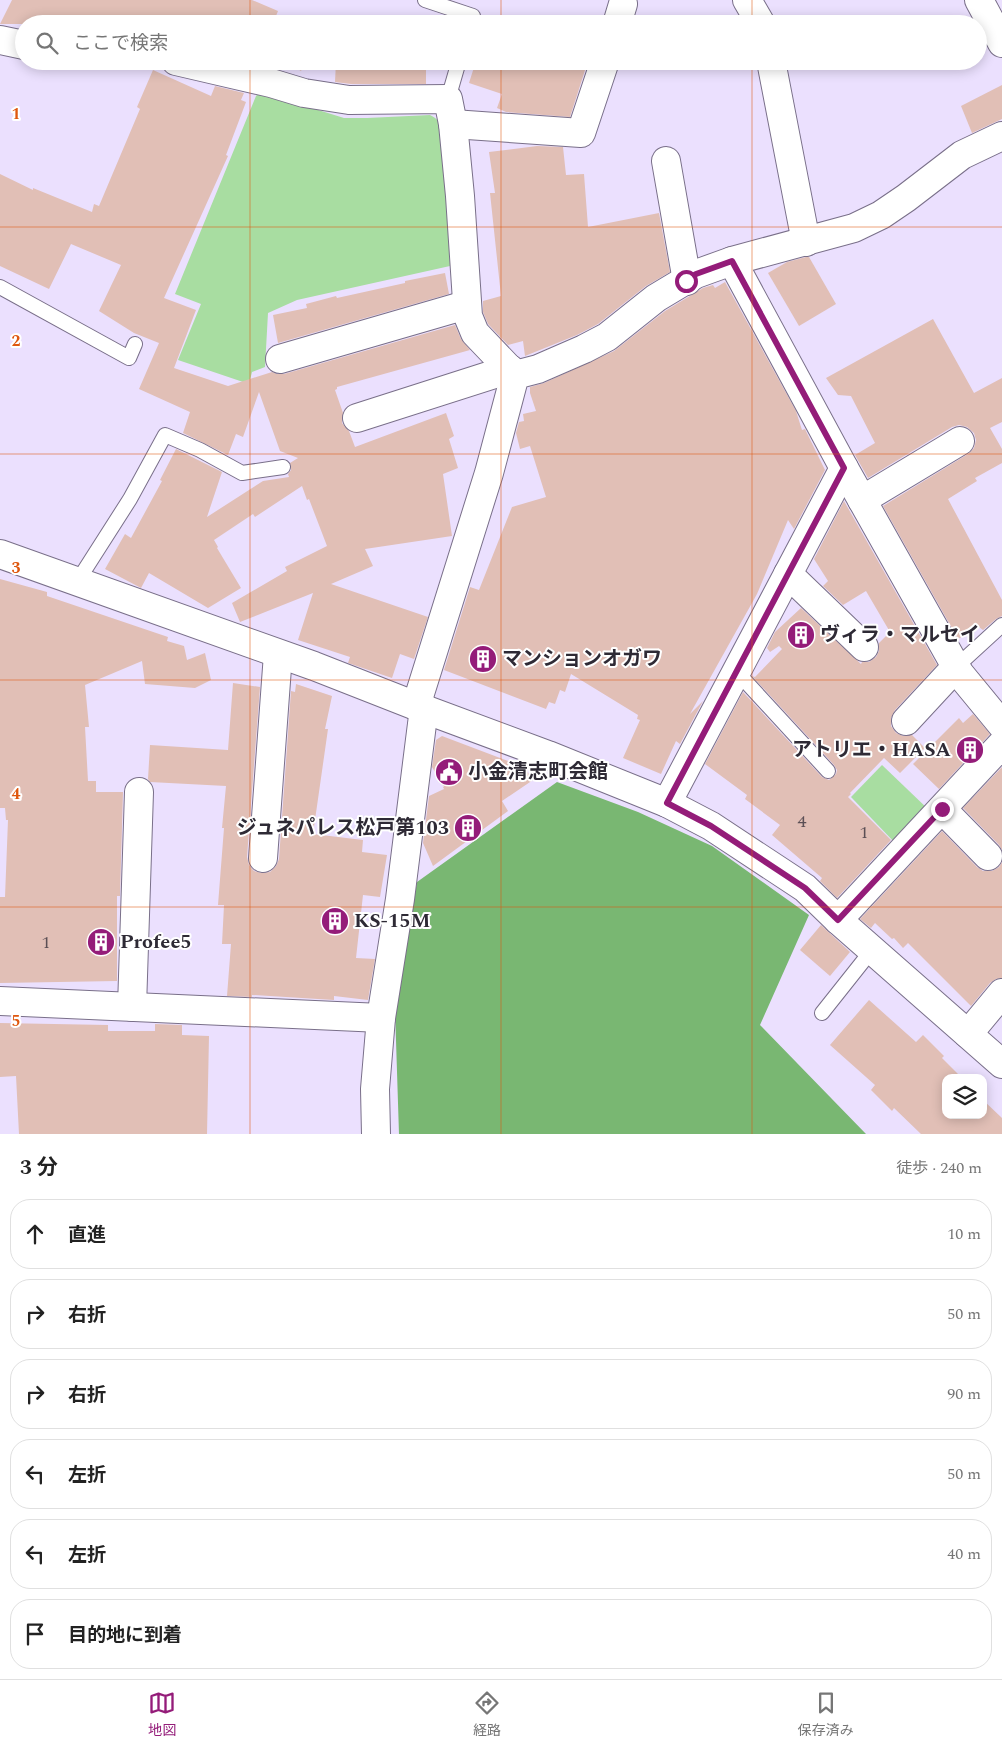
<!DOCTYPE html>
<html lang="ja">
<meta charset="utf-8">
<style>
:root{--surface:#fff;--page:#f6f6f6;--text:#222;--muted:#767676;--line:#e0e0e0;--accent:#941c79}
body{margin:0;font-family:Spectral,"Noto Sans JP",serif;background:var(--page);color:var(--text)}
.controls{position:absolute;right:15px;bottom:15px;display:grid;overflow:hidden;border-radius:10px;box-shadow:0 2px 12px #0003}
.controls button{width:45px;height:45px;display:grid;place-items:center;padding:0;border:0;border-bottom:1px solid var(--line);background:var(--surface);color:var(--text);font:25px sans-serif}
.stop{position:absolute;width:15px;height:15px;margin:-11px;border:4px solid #941c79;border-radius:50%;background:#fff}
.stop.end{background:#941c79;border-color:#fff;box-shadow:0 1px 5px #0008}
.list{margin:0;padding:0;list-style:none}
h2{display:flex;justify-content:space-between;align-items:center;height:65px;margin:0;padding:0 20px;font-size:21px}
h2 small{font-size:16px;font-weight:400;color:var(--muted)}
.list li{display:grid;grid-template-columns:32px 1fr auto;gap:15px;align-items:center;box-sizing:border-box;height:70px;margin:0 10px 10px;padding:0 10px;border:1px solid var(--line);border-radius:20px}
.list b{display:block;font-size:19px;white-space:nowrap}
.list em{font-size:16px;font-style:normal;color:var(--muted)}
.icon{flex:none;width:28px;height:28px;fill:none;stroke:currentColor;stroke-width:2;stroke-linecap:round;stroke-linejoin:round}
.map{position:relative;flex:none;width:1002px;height:1134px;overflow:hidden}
.search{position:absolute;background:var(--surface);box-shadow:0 2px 12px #0003;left:15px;right:15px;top:15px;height:55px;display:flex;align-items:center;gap:12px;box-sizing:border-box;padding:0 18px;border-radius:28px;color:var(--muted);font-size:19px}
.sheet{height:545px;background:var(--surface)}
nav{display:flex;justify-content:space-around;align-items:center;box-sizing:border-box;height:70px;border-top:1px solid var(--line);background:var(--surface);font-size:14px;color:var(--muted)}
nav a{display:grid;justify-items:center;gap:2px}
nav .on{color:var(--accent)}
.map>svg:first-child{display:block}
.green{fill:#a8dda1}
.forest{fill:#79b772}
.building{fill:#e1bfb6}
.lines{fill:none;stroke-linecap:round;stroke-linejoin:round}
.service-casing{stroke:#796f89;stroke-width:16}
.minor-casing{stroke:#796f89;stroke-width:30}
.tertiary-casing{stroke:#796f89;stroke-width:30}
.service{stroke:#fff;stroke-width:14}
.minor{stroke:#fff;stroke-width:28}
.tertiary{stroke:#fff;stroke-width:28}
.route{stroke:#941c79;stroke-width:6}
.grid{fill:none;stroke:#df570e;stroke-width:1;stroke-opacity:0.55}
.labels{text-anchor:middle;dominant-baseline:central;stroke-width:4;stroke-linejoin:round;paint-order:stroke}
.number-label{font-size:18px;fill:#5b4f55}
.poi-label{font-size:20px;font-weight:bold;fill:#2e2a35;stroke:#fff;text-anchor:start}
.grid-label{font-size:16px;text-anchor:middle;font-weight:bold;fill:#df570e;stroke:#fff;stroke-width:4;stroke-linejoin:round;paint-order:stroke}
</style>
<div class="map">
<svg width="1002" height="1134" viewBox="0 0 1002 1134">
<rect width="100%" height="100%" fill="#ebe0fe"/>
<g class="green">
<path d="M260 92 344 118H367L430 115C438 119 441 123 444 132L450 266 297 300 268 313 265 367 252 372 249 384 178 360 201 304 175 294 256 96Z"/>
<path d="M882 765 930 811 897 845 851 797Z"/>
</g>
<path class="forest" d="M557 782 638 812 712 846 809 915 760 1025 866 1134H399L395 1009 417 882Z"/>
<g class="building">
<path d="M12 0H252L278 11 276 16 292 24H0Z"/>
<path d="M284 61H306L301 71Z"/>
<path d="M336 61H426V84H351L335 82Z"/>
<path d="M476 61H588L570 117 506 112 497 108 502 94 469 83Z"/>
<path d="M153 70 211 96 215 86 244 93 241 100 246 102 226 155 228 156 164 298 196 310 174 368 228 386 272 372 277 374H284L455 325 461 339 470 350 337 387V389L335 390 343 413 342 423 349 431 355 447 446 413 454 436 449 439 458 468 443 474 452 536 365 549 373 566 331 584 428 617 414 659 400 654 392 678 348 663 350 657 298 640 313 593 240 622 232 603 287 571 285 567 327 546 309 499 307 500 302 486 255 517 253 514 214 540 218 547 217 548 241 588 208 608 149 573 141 588 105 569 125 534 131 538 162 481 160 480 176 449 222 472 207 517 263 481 289 477 288 474 291 470 290 463 298 458 280 451 259 392 243 437 236 434 228 455 183 433 190 412 139 389 159 343 134 333 99 311 121 265 71 244 49 289 0 266V174L33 190V188L92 212 94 204 99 206 140 109 137 107Z"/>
<path d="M1002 85V119L972 133 961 106Z"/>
<path d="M537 146 563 147 566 175 584 174 588 227 659 213 670 272 646 286 598 324 577 335 525 356 523 341 508 345 488 324 483 312V301L501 296 490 193H495L489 152Z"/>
<path d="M806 257H809L836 304 799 326 768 273 787 262Z"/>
<path d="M445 273 449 294 278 343 273 315 307 308 306 304 336 296 337 298 405 283V281Z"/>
<path d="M725 282 796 411 802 430 805 429 825 470 794 529 788 520 757 594 690 714 703 701 680 744 676 741 661 774 623 758 640 720 637 719 638 715 571 674 565 692 560 690 555 704 549 702 546 709 444 670 470 587 479 590 512 507 546 497 530 446 520 449 516 433 519 422 524 421 523 414 536 411 530 393V387L544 383 614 351 665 311 703 288 713 285 715 288Z"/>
<path d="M933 319 974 393 1002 378V422L990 428 1002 449V463L975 478 977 481 948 499 1002 600V616L996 619 983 630 979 627 958 639 883 506 968 454 974 448 976 440 974 433 967 427 959 425 952 427 868 478 855 455 875 443 851 396 838 395 826 378Z"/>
<path d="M844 501 937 665 895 710 891 718V726L896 733 903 736 912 735 925 748 900 773 884 758 850 793 851 794 848 797 891 840 837 898 820 881 822 878 772 835 780 825 745 799 747 795 705 764 743 692 822 777 829 780 836 774 837 770 834 765 752 676 755 677 782 649 779 646 770 652 767 648 775 632 801 608 861 664 862 662H869L876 657 879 651V643L890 632 866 591 843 605 823 586 828 581 814 559Z"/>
<path d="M0 579 47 592V596L168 637 167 641 184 646 187 660 205 653 211 680 195 688 145 684 142 661 85 685 89 727H85L88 781H96V792H123L120 896H117V981L0 983V897H5L8 820H6L5 808H0Z"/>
<path d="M233 683 260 687 247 857 249 865 254 871 261 873 270 872 276 866 279 859 291 691 295 692 296 684 332 696 325 729H328L313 834 363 840 362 852 387 855 380 897 363 895 356 958 375 959 368 1000 334 996V1000L252 995V997L227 996 231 944H222L224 905H218L224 828H222L226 786 150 782 148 779 150 745 228 750Z"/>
<path d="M973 714 990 734 939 789 913 764 959 718 963 723Z"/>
<path d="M442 736 524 767 533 780 502 801 508 811 433 866 423 843 429 796 444 789 443 787H444L432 767 436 740Z"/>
<path d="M1002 767V850L999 845 963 808Z"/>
<path d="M942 831 977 867 983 871H992L999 867 1002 862V978L996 979 990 983 971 1006 908 943 903 948 894 938 892 939 875 923 871 928 860 919Z"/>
<path d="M821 925 850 952 830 976 800 950Z"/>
<path d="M869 1000 916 1042 923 1035 944 1056 942 1058 962 1078H946V1115H983V1100L1002 1118V1134H921L894 1108 892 1111 871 1090 875 1085 830 1045Z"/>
<path d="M0 1023 108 1025V1031H155V1024L182 1025V1035L209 1036 207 1134H19L16 1076 0 1077Z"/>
</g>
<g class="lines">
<defs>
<g id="service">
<path d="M425 0 473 16 471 24"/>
<path d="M448 99 459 61"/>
<path d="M0 287 129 358 135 344"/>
<path d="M77 582 130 499 165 435 200 450 242 473 283 467"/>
<path d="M956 667 1002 625"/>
<path d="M736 671 828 771"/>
<path d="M822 1013 872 950"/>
</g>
<g id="minor">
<path d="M747 0 761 24"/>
<path d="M979 0 1002 43"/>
<path d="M617 24 623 4"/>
<path d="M0 40 24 45"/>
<path d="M176 61 271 83 304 93 349 100 448 99 453 124 460 196 468 316 475 333 515 375"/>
<path d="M771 61 806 242"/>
<path d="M453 124 581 133 605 61"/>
<path d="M666 161 687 281"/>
<path d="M732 261 844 468 960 674 1002 725"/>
<path d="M280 359 466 305"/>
<path d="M357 418 510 369"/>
<path d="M862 500 960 441"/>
<path d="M788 574 864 647"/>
<path d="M416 706 489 473 515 375 538 369 584 349 607 337 656 298 696 274 732 261 854 228 881 215 906 198 962 155 1002 136"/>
<path d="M906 721 956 667"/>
<path d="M667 803 844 468"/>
<path d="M942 809 988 856"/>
<path d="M263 858 278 654"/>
<path d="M838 920 1002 744"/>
<path d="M0 1001 381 1018"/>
<path d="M132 1007 139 792"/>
<path d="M968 1034 1002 993"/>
<path d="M376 1134 375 1089 381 1018 400 899 424 708"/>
</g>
<path id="tertiary" d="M0 554 314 666 416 706 548 755 667 803 711 826 805 888 838 920 1002 1064"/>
</defs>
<use href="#service" class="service-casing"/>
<use href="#minor" class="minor-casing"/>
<use href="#tertiary" class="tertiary-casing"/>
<use href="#service" class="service"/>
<use href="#minor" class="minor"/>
<use href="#tertiary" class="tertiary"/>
</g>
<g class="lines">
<path class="route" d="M686 281 696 274 732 261 844 468 667 803 711 826 805 888 838 920 942 809"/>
</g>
<path class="grid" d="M250 0V24M501 0V24M752 0V24M250 61V1134M501 61V1134M752 61V1134M0 227H1002M0 454H1002M0 680H1002M0 907H1002"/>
<defs>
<symbol id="building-disc" viewBox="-11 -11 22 22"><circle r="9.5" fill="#941c79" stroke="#fff"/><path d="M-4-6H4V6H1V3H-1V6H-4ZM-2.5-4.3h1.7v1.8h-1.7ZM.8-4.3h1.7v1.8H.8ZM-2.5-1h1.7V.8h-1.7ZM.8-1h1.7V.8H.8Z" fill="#fff"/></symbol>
<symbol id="civic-disc" viewBox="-11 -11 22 22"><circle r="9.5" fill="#941c79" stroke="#fff"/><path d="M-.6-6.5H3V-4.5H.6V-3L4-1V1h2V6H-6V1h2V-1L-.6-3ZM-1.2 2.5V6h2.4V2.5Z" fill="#fff"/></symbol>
</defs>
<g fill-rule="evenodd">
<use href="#building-disc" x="785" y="619" width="32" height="32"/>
<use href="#building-disc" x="467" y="643" width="32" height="32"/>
<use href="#building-disc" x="954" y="734" width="32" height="32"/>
<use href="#civic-disc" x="433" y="756" width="32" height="32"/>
<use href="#building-disc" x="452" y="812" width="32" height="32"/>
<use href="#building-disc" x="319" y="905" width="32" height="32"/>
<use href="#building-disc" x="85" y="926" width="32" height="32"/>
</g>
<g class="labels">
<g class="number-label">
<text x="802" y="821">4</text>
<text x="864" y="832">1</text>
<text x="46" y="942">1</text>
</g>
<g class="poi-label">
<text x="820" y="635">ヴィラ・マルセイ</text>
<text x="502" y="659">マンションオガワ</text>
<text x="951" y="750" text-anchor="end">アトリエ・HASA</text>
<text x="468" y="772">小金清志町会館</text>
<text x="449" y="828" text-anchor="end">ジュネパレス松戸第103</text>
<text x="354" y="921">KS-15M</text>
<text x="120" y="942">Profee5</text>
</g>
</g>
<g class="grid-label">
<text x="16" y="119">1</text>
<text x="16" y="346">2</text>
<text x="16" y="573">3</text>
<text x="16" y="799">4</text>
<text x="16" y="1026">5</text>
</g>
</svg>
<div class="controls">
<button><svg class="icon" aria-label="layers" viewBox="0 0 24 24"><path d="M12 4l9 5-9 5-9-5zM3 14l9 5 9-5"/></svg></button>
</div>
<div class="stop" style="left:686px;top:281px"></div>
<div class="stop end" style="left:942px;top:809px"></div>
<div class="search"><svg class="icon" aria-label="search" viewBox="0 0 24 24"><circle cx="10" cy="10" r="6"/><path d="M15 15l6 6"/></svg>ここで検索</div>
</div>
<section class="sheet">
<h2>3 分<small>徒歩 · 240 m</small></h2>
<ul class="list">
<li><svg class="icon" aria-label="ahead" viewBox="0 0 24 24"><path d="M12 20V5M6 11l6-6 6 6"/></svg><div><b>直進</b></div><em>10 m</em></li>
<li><svg class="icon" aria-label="right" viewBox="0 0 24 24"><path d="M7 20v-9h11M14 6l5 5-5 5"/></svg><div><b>右折</b></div><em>50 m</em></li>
<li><svg class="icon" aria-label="right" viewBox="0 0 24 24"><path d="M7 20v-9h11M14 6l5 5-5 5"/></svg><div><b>右折</b></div><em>90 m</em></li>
<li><svg class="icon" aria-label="left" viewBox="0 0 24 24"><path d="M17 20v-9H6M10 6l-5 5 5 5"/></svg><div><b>左折</b></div><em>50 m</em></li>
<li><svg class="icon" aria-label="left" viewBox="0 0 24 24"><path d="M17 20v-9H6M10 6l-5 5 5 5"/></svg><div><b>左折</b></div><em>40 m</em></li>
<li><svg class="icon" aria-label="arrive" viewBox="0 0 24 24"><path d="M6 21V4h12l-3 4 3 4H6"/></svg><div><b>目的地に到着</b></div></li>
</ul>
</section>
<nav>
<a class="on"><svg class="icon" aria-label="map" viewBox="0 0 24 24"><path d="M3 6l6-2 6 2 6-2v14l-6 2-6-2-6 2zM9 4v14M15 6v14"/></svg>地図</a>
<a><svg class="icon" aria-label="directions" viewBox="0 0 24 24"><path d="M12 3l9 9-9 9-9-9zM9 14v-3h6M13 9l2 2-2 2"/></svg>経路</a>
<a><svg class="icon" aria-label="saved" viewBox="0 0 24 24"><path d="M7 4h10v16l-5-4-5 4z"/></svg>保存済み</a>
</nav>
